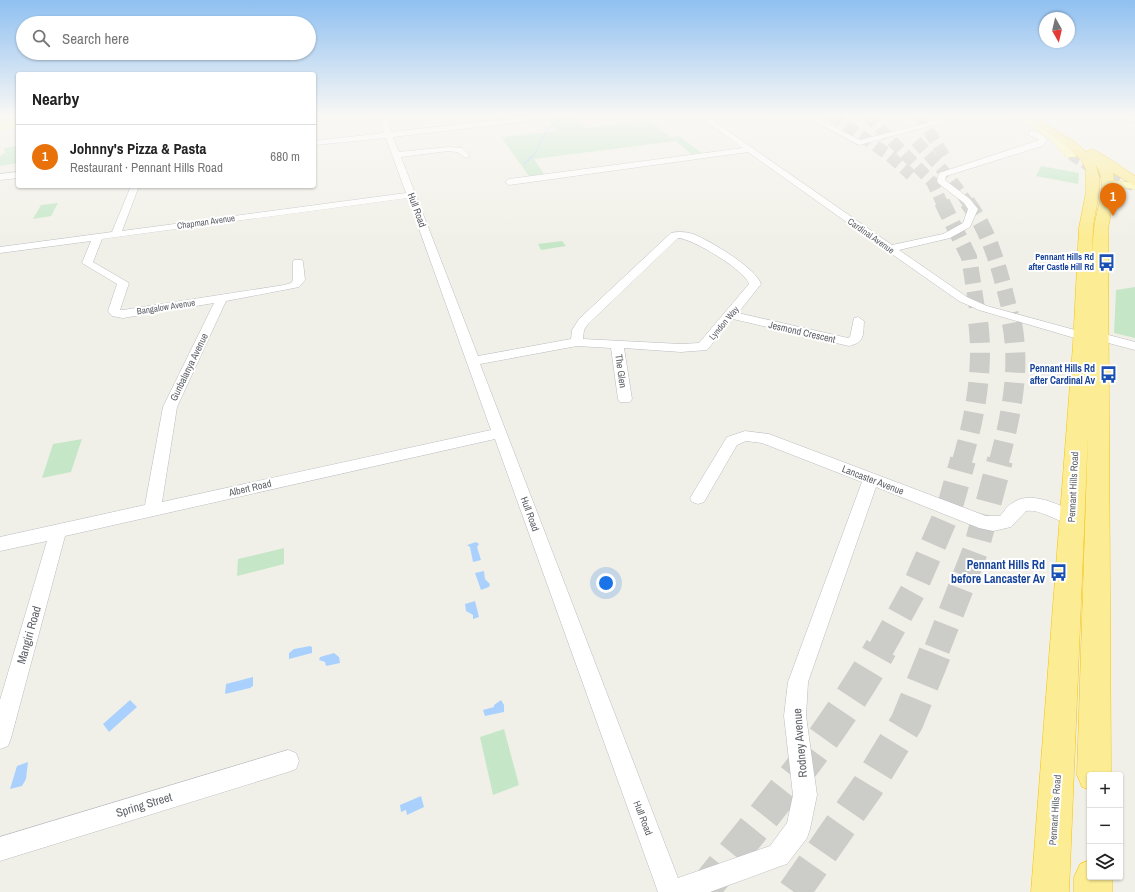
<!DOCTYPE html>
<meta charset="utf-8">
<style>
:root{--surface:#fff;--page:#f6f6f6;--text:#222;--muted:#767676;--line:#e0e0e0;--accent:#db2777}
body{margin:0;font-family:"Archivo Narrow",sans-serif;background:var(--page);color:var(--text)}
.controls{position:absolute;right:12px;bottom:12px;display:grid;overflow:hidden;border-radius:4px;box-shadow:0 1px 3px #0004}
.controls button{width:36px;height:36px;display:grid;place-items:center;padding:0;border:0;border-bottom:1px solid var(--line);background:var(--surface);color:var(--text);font:20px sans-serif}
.compass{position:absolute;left:1039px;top:12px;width:36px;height:36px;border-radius:50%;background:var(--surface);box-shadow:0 1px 3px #0004;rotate:172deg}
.you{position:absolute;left:606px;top:583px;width:14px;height:14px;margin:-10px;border:3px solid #fff;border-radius:50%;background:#1a73e8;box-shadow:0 0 0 6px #1a73e833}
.badge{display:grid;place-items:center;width:26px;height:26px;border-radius:50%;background:var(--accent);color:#fff;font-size:13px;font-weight:700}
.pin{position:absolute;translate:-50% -33px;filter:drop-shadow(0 1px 2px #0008)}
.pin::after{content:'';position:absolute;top:21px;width:14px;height:12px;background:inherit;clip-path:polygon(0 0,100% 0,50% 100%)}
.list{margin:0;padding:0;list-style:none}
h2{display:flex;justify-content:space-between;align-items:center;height:52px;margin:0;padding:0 16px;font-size:17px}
h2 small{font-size:13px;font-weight:400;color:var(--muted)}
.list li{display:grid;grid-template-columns:26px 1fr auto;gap:12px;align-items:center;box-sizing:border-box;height:64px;padding:0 16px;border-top:1px solid var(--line)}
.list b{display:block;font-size:15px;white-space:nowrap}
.list p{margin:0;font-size:13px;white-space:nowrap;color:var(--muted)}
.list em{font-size:13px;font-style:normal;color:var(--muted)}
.icon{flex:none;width:22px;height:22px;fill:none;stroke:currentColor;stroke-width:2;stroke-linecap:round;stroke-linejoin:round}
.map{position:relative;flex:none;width:1135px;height:892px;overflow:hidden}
.search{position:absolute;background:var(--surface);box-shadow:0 1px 3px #0004;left:16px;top:16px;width:300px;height:44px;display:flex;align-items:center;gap:10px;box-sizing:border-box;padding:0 14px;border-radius:22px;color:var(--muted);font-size:15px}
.panel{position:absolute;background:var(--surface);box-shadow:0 1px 3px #0004;left:16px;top:72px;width:300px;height:116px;border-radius:4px}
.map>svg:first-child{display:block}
.green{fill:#c5e7c8}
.water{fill:#aad1fe}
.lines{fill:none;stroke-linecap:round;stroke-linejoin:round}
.stream{stroke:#aad1fe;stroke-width:1.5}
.major-tunnel{stroke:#ccccc8;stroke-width:10;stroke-dasharray:10 5;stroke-linecap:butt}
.highway-tunnel-far4{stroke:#ccccc8;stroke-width:12;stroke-dasharray:12 6;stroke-linecap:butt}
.highway-tunnel-far3{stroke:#ccccc8;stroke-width:16;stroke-dasharray:16 8;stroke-linecap:butt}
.highway-tunnel-far2{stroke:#ccccc8;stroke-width:20;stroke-dasharray:20 10;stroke-linecap:butt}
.highway-tunnel-far1{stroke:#ccccc8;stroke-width:26;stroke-dasharray:26 13;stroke-linecap:butt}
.highway-tunnel{stroke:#ccccc8;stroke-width:33;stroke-dasharray:33 16;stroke-linecap:butt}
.minor-casing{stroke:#babcc1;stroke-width:1}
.major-casing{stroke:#f1d761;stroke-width:1}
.highway-casing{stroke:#f6c302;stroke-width:1}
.minor{fill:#fff;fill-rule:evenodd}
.major{fill:#fefaaf;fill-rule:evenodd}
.highway{fill:#fcec93;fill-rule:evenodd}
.labels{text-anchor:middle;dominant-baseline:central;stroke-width:4;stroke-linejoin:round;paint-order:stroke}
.far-street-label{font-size:9px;fill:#5f6268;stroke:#fff}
.far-transit-label{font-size:9px;font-weight:bold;fill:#164399;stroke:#fff;text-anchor:end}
.street-label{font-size:10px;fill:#5f6268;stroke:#fff}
.transit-label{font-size:10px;font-weight:bold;fill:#164399;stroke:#fff;text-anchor:end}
.near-transit-label{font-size:12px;font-weight:bold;fill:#164399;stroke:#fff;text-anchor:end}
.near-street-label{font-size:12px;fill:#5f6268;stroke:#fff}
</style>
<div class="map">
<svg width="1135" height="892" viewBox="0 0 1135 892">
<rect width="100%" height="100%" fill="#f1f0e8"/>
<g class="green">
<path d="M573 116 585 128 650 120 670 137 679 136 702 153 691 154 676 141 534 159 544 174 529 176 501 137 557 131 547 119Z"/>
<path d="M18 146V163L0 166V156L5 153 4 148Z"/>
<path d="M1041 166 1079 173 1078 184 1036 176Z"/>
<path d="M58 203 51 216 33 219 41 205Z"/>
<path d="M562 241 566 246 541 250 538 244Z"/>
<path d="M1135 287V338L1114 333 1116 290Z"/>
<path d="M82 439 71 472 42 478 53 444Z"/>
<path d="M284 548V564L237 576 238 559Z"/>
<path d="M504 729 519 785 493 795 480 737Z"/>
</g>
<g class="water">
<path d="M476 542 479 544 477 547 481 560 473 562 470 547 467 545Z"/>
<path d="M484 571 485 579 490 584 489 587 481 590 475 573Z"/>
<path d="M475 601 479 617 473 619V615L466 611 465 604Z"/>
<path d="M310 646 312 647V653L289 659V653L294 649Z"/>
<path d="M334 653 339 657 340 663 326 666 325 662 319 660 320 657Z"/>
<path d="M253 677V686L250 688 225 694 226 684Z"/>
<path d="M130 700 137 707 109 732 103 724Z"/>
<path d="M501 700 504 705V712L485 716 483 710 494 707V705Z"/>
<path d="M28 762 26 779 22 786 10 789 17 766Z"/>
<path d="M421 796 424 807 407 815 406 810 401 812 400 805Z"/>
</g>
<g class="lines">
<path class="stream" d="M524 164 534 155 546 131 565 115"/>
<path class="major-tunnel" d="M1071 155 1089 167 1135 187"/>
<g class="highway-tunnel-far4">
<path d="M831 115 889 155 911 175"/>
<path d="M867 115 932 182 942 203"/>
<path d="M919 115 947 160"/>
<path d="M916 141 949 177 968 203"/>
</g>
<g class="highway-tunnel-far3">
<path d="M942 202 969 257 978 315"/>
<path d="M967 202C992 234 1001 276 1011 315"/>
</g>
<g class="highway-tunnel-far2">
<path d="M962 461C976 414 985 362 977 314"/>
<path d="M999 461C1012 413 1022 363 1010 314"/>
</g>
<g class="highway-tunnel-far1">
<path d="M881 649 914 589 950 506 963 460"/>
<path d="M937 649 976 549 1000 460"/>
</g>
<g class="highway-tunnel">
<path d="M702 892C765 814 832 736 881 648"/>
<path d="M794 892 868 786 907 722 937 648"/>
</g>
<defs>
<g id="minor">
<path d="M378 115H386L391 132 543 115H566L563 117 393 137 399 152 448 147 462 148 470 156 466 158 457 152 448 151 401 157 478 356 571 339 572 330 579 319 671 233C679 231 686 232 693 234 709 240 756 268 761 284L738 313 848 338 850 337 854 318 858 317 864 321C863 335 865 342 849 346L733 319 707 350 681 352 624 348 632 399 630 402H620L618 399 611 348 577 346 480 364 678 878 770 846 787 823 793 795 784 716 788 682 862 482 762 443 746 441 737 445 704 502 698 504 692 502 690 498 727 437 745 431 769 434 986 516H1000C1004 512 1006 507 1011 504 1030 489 1057 505 1077 512L1079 517 1077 522C1060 527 1044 508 1026 511L1011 527 993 531 979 528 876 487 808 682 806 716 817 795 810 829 807 838 787 864 778 867 710 892H658L495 439 65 536 11 738 8 746 0 749V700L47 541 0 551V537L145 505 163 407 214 303 123 318 112 316 108 311 117 284 82 263 91 241 0 253V247L112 232 131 186H139L122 231 406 193 386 138 314 145V141L384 133ZM408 198 491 430 162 502 177 407 226 301 299 287 305 280 303 262 302 260H294L293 262V280L291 283 284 285 123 310H120L129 283 93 262 102 239ZM678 238C692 238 746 271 749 284L699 343 681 344 583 339 584 330 588 324Z"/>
<path d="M697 115H705L892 245 943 234 963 223 968 209 964 203 938 183 937 181 939 173 1039 140 1029 135V131C1036 130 1045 135 1047 141L1042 146 946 176 945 180 970 199 978 209 970 227 950 238 899 250 967 297 987 306 1086 333 1088 336 1086 339H1078L979 310 959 301 889 252 884 251 883 248 748 152 509 185 505 182 509 179 743 148Z"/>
<path d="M802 115H811L860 140 946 118 944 115H951L955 119 859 145Z"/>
<path d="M1113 115H1124L1135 119V123Z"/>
<path d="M18 172V178L0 180V174Z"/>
<path d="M1101 333 1135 342V350L1097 340 1095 337 1097 334Z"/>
<path d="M288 750 296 753 299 761 296 769 288 772 0 861V837Z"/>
</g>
<g id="major">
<path d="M1015 115H1025L1057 136 1076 155 1075 157H1067L1051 140Z"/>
<path d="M18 121V127L0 129V123Z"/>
<path d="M1109 180 1135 183V189L1105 185 1103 183 1105 181Z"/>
</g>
<g id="highway">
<path d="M1020 115H1032L1075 142 1086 152 1091 149C1101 152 1125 170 1135 176V186L1113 173 1115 190 1108 229 1111 775H1090V790L1082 787 1077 775 1088 434 1069 892H1031L1073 345 1079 228 1086 192V170L1082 161 1067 146ZM1095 164C1110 185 1096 207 1094 229 1092 244 1093 260 1092 276 1093 260 1092 244 1093 228 1095 207 1105 184 1095 164Z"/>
<path d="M1090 860V877H1112V892H1074V877L1080 864Z"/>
</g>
</defs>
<use href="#minor" class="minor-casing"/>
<use href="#major" class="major-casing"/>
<use href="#highway" class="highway-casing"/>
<use href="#minor" class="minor"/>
<use href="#major" class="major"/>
<use href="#highway" class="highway"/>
</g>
<linearGradient id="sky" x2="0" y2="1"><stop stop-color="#8fc0f1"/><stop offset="0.48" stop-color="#f9f8f5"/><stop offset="1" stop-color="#f9f8f5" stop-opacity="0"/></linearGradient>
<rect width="1135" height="240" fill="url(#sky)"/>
<defs>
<symbol id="bus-bare" viewBox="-9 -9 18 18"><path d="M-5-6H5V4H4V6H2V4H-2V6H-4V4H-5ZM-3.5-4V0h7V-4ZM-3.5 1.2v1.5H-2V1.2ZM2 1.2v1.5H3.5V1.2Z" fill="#1a4fb4" stroke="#fff" stroke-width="2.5" paint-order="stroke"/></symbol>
</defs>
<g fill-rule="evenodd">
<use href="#bus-bare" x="1094" y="250" width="25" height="25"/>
<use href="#bus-bare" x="1096" y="362" width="25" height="25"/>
<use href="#bus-bare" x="1046" y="560" width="25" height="25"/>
</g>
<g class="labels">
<g class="far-street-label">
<text transform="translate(206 222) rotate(-8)">Chapman Avenue</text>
<text transform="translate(871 236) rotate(35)">Cardinal Avenue</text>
<text transform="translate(166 307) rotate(-9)">Bangalow Avenue</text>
<text transform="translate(724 323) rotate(-50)">Lyndon Way</text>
</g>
<g class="far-transit-label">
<text x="1094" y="257">Pennant Hills Rd<tspan x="1094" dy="10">after Castle Hill Rd</tspan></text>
</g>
<g class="street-label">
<text transform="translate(417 210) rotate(70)">Hull Road</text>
<text transform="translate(802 332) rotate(13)">Jesmond Crescent</text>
<text transform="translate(189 367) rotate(-64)">Gunbalanya Avenue</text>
<text transform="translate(621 371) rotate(82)">The Glen</text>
<text transform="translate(873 480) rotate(21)">Lancaster Avenue</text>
<text transform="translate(1073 487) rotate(-87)">Pennant Hills Road</text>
<text transform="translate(250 488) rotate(-13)">Albert Road</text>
<text transform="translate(530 514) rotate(70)">Hull Road</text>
<text transform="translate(1055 810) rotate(-86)">Pennant Hills Road</text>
<text transform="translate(643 818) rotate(69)">Hull Road</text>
</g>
<g class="transit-label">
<text x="1095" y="368">Pennant Hills Rd<tspan x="1095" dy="12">after Cardinal Av</tspan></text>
</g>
<g class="near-transit-label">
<text x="1045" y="565">Pennant Hills Rd<tspan x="1045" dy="14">before Lancaster Av</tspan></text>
</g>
<g class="near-street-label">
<text transform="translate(29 635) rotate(-74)">Mangiri Road</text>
<text transform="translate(800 743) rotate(-95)">Rodney Avenue</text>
<text transform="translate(144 805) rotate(-17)">Spring Street</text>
</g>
</g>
</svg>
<div class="controls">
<button>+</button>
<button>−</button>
<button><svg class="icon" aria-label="layers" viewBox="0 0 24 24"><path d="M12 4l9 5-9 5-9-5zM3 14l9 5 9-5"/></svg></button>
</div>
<svg class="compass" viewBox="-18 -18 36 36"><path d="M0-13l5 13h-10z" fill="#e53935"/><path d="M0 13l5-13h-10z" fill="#767676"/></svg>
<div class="you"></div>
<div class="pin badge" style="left:1113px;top:216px;background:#e8710a">1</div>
<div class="search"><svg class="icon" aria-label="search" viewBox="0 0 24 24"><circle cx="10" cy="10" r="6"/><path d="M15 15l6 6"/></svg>Search here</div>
<section class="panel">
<h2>Nearby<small></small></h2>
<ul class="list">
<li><span class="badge" style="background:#e8710a">1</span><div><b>Johnny's Pizza &amp; Pasta</b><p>Restaurant · Pennant Hills Road</p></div><em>680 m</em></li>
</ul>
</section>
</div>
